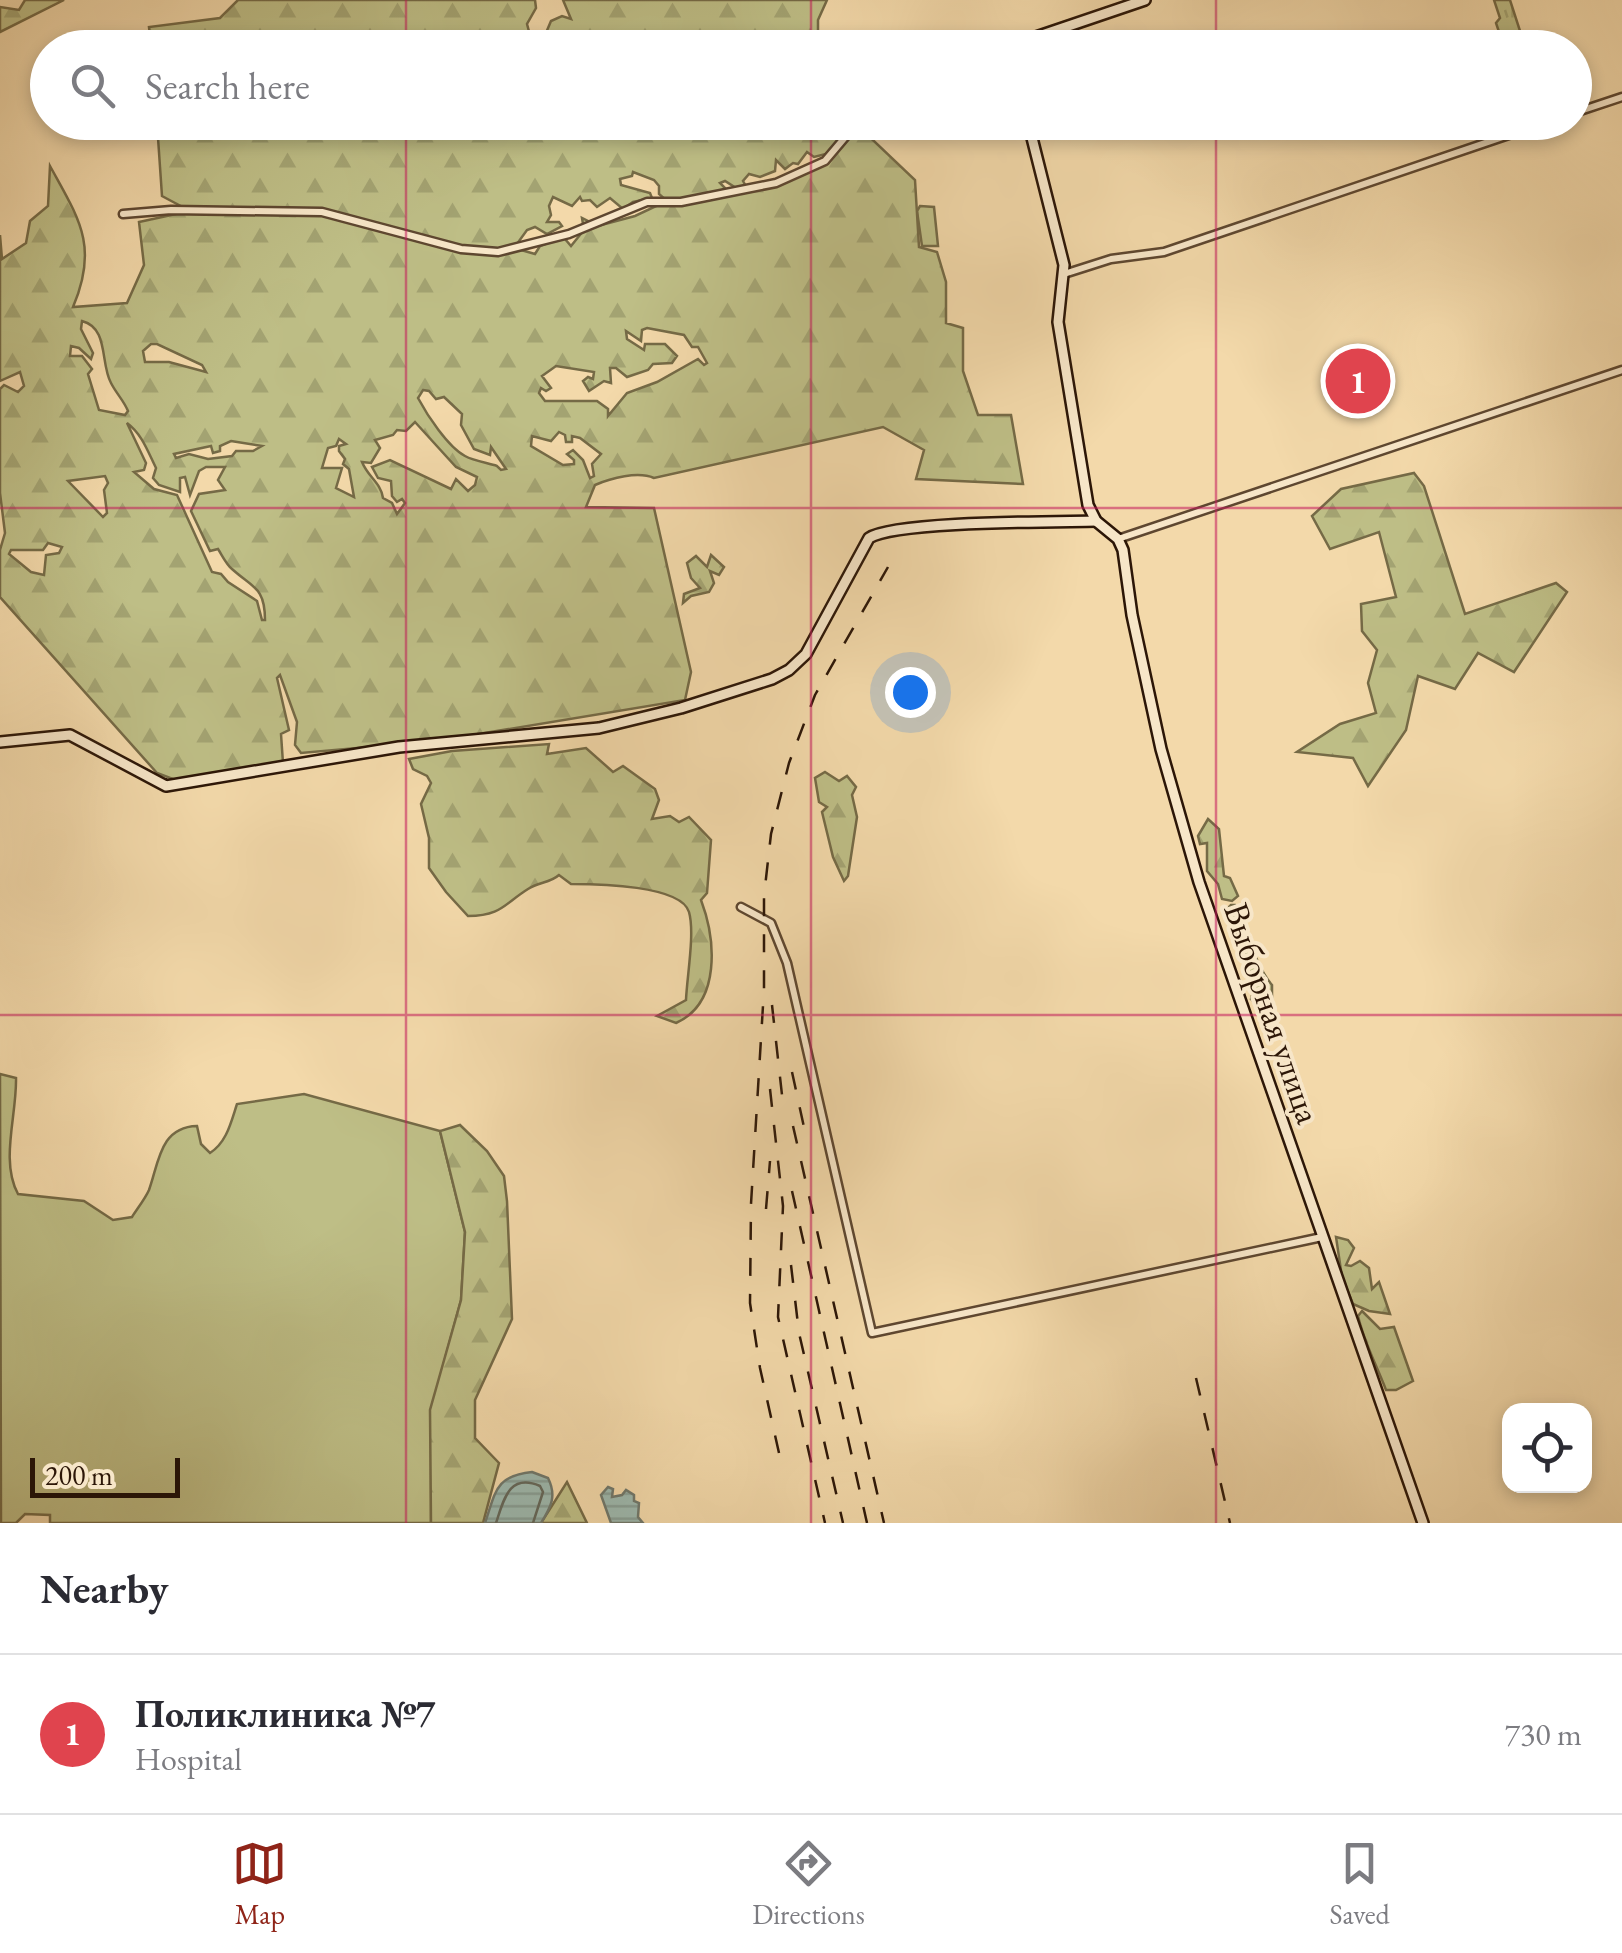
<!DOCTYPE html>
<meta charset="utf-8">
<style>
:root{--surface:#fff;--page:#f2f2f3;--text:#2b2b33;--muted:#7c7c81;--line:#e1e1e2;--accent:#8f2418}
body{margin:0;font-family:"EB Garamond",serif;background:var(--page);color:var(--text)}
.controls{position:absolute;right:30px;bottom:30px;display:grid;overflow:hidden;border-radius:20px;box-shadow:0 5px 15px #0003}
.controls button{width:90px;height:90px;display:grid;place-items:center;padding:0;border:0;border-bottom:2px solid var(--line);background:var(--surface);color:var(--text);font:50px sans-serif}
.scale{position:absolute;left:30px;bottom:25px;width:150px;box-sizing:border-box;padding-left:10px;border:5px solid #2c1607;border-top:0;font-size:28px;line-height:35px;white-space:nowrap;color:#2c1607;-webkit-text-stroke:8px #f7e6c8;paint-order:stroke}
.you{position:absolute;left:910px;top:692px;width:35px;height:35px;margin:-25px;border:8px solid #fff;border-radius:50%;background:#1a73e8;box-shadow:0 0 0 15px #1a73e833}
.badge{display:grid;place-items:center;width:65px;height:65px;border-radius:50%;background:var(--accent);color:#fff;font-size:32px;font-weight:700}
.pin{position:absolute;translate:-50% -50%;border:5px solid #fff;box-shadow:0 2px 10px #0006}
.list{margin:0;padding:0;list-style:none}
h2{display:flex;justify-content:space-between;align-items:center;height:130px;margin:0;padding:0 40px;font-size:42px}
h2 small{font-size:32px;font-weight:400;color:var(--muted)}
.list li{display:grid;grid-template-columns:65px 1fr auto;gap:30px;align-items:center;box-sizing:border-box;height:160px;padding:0 40px;border-top:2px solid var(--line)}
.list b{display:block;font-size:38px;white-space:nowrap}
.list p{margin:0;font-size:32px;white-space:nowrap;color:var(--muted)}
.list em{font-size:32px;font-style:normal;color:var(--muted)}
.icon{flex:none;width:55px;height:55px;fill:none;stroke:currentColor;stroke-width:2;stroke-linecap:round;stroke-linejoin:round}
.map{position:relative;flex:none;width:1622px;height:1523px;overflow:hidden}
.search{position:absolute;background:var(--surface);box-shadow:0 5px 15px #0003;left:30px;right:30px;top:30px;height:110px;display:flex;align-items:center;gap:25px;box-sizing:border-box;padding:0 35px;border-radius:55px;color:var(--muted);font-size:38px}
.sheet{height:290px;background:var(--surface)}
nav{display:flex;justify-content:space-around;align-items:center;box-sizing:border-box;height:140px;border-top:2px solid var(--line);background:var(--surface);font-size:28px;color:var(--muted)}
nav a{display:grid;justify-items:center;gap:5px}
nav .on{color:var(--accent)}
.map>svg:first-child{display:block}
.grass{fill:#bebe86;stroke:#756a46;stroke-width:2.5}
.forest{fill:url(#forest-firs);stroke:#756a46;stroke-width:2.5;fill-rule:evenodd}
.park{fill:url(#park-tufts);stroke:#756a46;stroke-width:2.5}
.water{fill:url(#water-rules);stroke:#70786c;stroke-width:2.5}
.lines{fill:none;stroke-linecap:round;stroke-linejoin:round}
.shore{stroke:#64685b;stroke-width:2.5}
.street-casing{stroke:#5e4730;stroke-width:11}
.secondary-casing{stroke:#2c1607;stroke-width:14}
.street{stroke:#f7e6c8;stroke-width:6}
.secondary{stroke:#f7e6c8;stroke-width:9}
.rail{stroke:#2c1607;stroke-width:2.5;stroke-dasharray:18 18;stroke-linecap:butt}
.grid{fill:none;stroke:#c2185b;stroke-width:2.5;stroke-opacity:0.55}
.labels{text-anchor:middle;dominant-baseline:central;stroke-width:8;stroke-linejoin:round;paint-order:stroke}
.street-label{font-size:35px;fill:#2c1607;stroke:#f7e6c8}
</style>
<div class="map">
<svg width="1622" height="1523" viewBox="0 0 1622 1523">
<defs>
<pattern id="forest-firs" width="22" height="20" patternUnits="userSpaceOnUse" patternTransform="scale(2.5)"><rect width="22" height="20" fill="#bebe86"/><path d="M5 1l3.5 6h-7zM16 11l3.5 6h-7z" fill="#a3a372"/></pattern>
<pattern id="park-tufts" width="24" height="20" patternUnits="userSpaceOnUse" patternTransform="scale(2.5)"><rect width="24" height="20" fill="#bebe86"/><path d="M3 7l-1-3M5 7V3M7 7l1-3M15 17l-1-3M17 17v-4M19 17l1-3" fill="none" stroke="#a3a372"/></pattern>
<pattern id="water-rules" width="6" height="5" patternUnits="userSpaceOnUse" patternTransform="scale(2.5)"><rect width="6" height="5" fill="#9db9af"/><path d="M0 2.5h6" fill="none" stroke="#879e95"/></pattern>
</defs>
<rect width="100%" height="100%" fill="#f3d9aa"/>
<filter id="stains"><feTurbulence type="fractalNoise" baseFrequency=".002" numOctaves="4"/><feColorMatrix values="0 0 0 0 .2 0 0 0 0 .09 0 0 0 0 .02 0 0 0 .5 -.17"/></filter>
<radialGradient id="worn" r=".72"><stop offset=".6" stop-color="#630" stop-opacity="0"/><stop offset="1" stop-color="#630" stop-opacity=".3"/></radialGradient>
<g class="grass">
<path d="M920 206 934 207 938 246H922L917 211Z"/>
<path d="M0 1074 16 1078C17 1115 0 1161 18 1194L84 1201 113 1220 132 1217C137 1209 145 1199 149 1190 159 1162 160 1127 197 1126L201 1144 210 1153C227 1142 231 1122 237 1104L304 1094 440 1131 465 1232 461 1300 431 1410V1523H50V1515L25 1514 16 1523H1Z"/>
</g>
<g class="forest">
<path d="M25 0H64L0 32V7L19 10Z"/>
<path d="M238 0H535L536 8 527 24 530 35 537 34 543 40 551 21 562 16 571 19 563 0H827L818 20V47H151L149 27 220 18Z"/>
<path d="M157 123H855L915 180 919 247 937 252 946 282V323L963 328V371L978 415H1011L1023 484 916 479 924 450 883 427 654 478C638 471 611 478 595 485L586 507 654 508 691 672 685 700 436 741 301 753 295 745 297 722 280 675 277 678 289 730 281 734 283 763 178 781 157 773 0 597V550L5 533 0 493V389L4 385 18 392 24 386 20 372 0 381V235L2 259 26 243 30 221 48 206 50 166C79 219 99 246 73 307L127 303 144 265 139 222 190 211 162 196ZM807 152 814 157 826 154 829 159C796 178 762 195 723 193L726 189 720 183 725 181 744 193 747 188 743 181 749 174 760 177 775 171 776 160 785 169 793 163 798 164ZM633 172 654 180 659 186V194L667 201 635 216 598 226 582 218 584 230 571 246 565 239 568 235 540 246 535 254 514 248 527 230 535 227 547 234 562 226 559 222H547L551 215 549 206 553 197 572 206 580 197 582 201 590 200 597 207 610 198 623 209 633 202 652 198 650 193 621 185 620 179 632 176ZM82 321C109 328 100 363 111 383 116 393 124 401 128 411L125 415 99 410 88 374 92 369 82 356H70L71 346 79 348 91 359 93 353 81 329ZM647 328 684 335 692 347H698L707 363 704 365 698 359 657 382 627 393 608 416V409L597 401H545L539 393 541 388 546 391 551 388 542 376 556 366 594 372 593 379 588 377 583 381 589 391 604 381 611 383 610 368H616L627 377 648 370 653 364 672 363 677 356 665 344H645L644 350 627 339 626 331 641 341 642 330ZM151 344H157L202 365 206 372 169 362H145L143 351ZM423 390 429 391 436 399 444 397 462 414 461 425 474 449 490 455 491 447 506 469 501 470 497 466C488 463 474 461 465 456 448 447 427 415 418 398ZM415 422 456 467 477 477 475 485 468 491 456 479 451 489 390 460 372 467 378 478 391 481 392 496 397 502 402 499 405 503 397 514 392 503 383 498C381 483 368 477 362 462L371 463 380 448 375 440 393 435 397 430 406 431ZM127 423C142 434 148 452 156 468L153 478 159 485 180 492V478L185 477 190 495 199 471 206 467H225L218 480 225 490 199 494 191 511 210 551 218 549C222 555 226 564 232 569 253 588 265 587 265 620H262L257 601 228 582 221 574 212 572 177 495 154 489 134 472 144 470 146 463ZM559 432 565 435 566 442H572V436L580 438 601 454 592 464 594 476 590 478 583 460 573 450 567 454 574 460V464L563 465 531 446 532 436 551 441ZM339 439 346 444 339 446V451L345 459 343 464 349 469 354 497 336 488 342 468H322L328 448 336 446ZM231 441 262 446 253 451H236L232 456 208 459 189 454 176 458 174 454 211 446 213 453 220 451V446ZM105 476 108 483 104 490 107 513 103 517 68 481ZM48 543 62 547 59 553 46 555 44 575 31 572 9 554 11 550H43Z"/>
<path d="M1414 473 1424 486 1465 614 1556 583 1567 592 1514 672 1478 653 1455 689 1418 676 1406 730 1368 786 1353 758 1297 752 1340 724 1376 713 1368 683 1377 650 1362 631 1361 604 1396 597 1379 532 1330 549 1312 516 1341 489Z"/>
<path d="M711 555 724 567 719 575 710 571 714 583 709 592 691 596 683 603 684 594 700 588 691 578 687 563 696 556 707 567Z"/>
<path d="M549 744 547 754 586 748 613 772 623 766 655 789 659 800 652 819 670 816 679 822 689 817 711 840 707 893 701 900C716 940 721 1003 676 1023L657 1016 686 1000C687 976 695 933 689 912 681 885 597 884 571 884L559 875C550 883 539 882 528 889 504 904 501 916 468 916L446 892 429 868V838L421 804 431 783 427 776 413 769 409 759 452 751Z"/>
<path d="M825 772 839 781 847 776 856 787 852 795 857 817 848 876 844 881 833 857 822 812 827 807 819 802 815 778Z"/>
<path d="M1208 819 1219 829 1224 876 1230 878 1238 896 1232 901 1222 899 1218 884 1207 871V843L1200 844 1198 836Z"/>
<path d="M1231 905H1235C1247 930 1255 965 1272 985V1004L1265 1012 1251 999 1256 981 1251 978C1248 951 1234 936 1227 909Z"/>
<path d="M460 1125 487 1151 504 1176 507 1201 512 1319 475 1400V1438L499 1463 483 1523H431L430 1410 461 1300 465 1232 440 1131Z"/>
<path d="M1336 1237 1348 1240 1354 1248 1346 1265 1351 1266 1360 1261 1369 1268 1372 1289 1379 1282 1390 1314 1369 1311 1353 1304 1342 1277Z"/>
<path d="M1362 1311 1380 1329 1394 1327 1413 1381 1396 1390H1386C1376 1364 1364 1342 1358 1316Z"/>
<path d="M567 1482 587 1523H541Z"/>
</g>
<path class="park" d="M1494 0H1510L1521 34 1502 41 1496 23 1500 18Z"/>
<g class="water">
<path d="M532 1472 548 1478C557 1496 551 1507 541 1523H485C496 1491 495 1476 532 1472Z"/>
<path d="M608 1487 613 1489 612 1497 622 1495 626 1490 634 1495V1501L639 1503 638 1517 643 1523H611L601 1495Z"/>
</g>
<g class="lines">
<path class="shore" d="M496 1523C504 1499 509 1473 540 1486L543 1492 533 1523"/>
<defs>
<g id="street">
<path d="M964 48 992 44 1003 48"/>
<path d="M1574 113 1622 97"/>
<path d="M123 214 171 210 322 212 461 249 498 252 569 234 647 202H681L776 183 825 161 858 122"/>
<path d="M1064 274 1111 259 1164 252 1547 122"/>
<path d="M1118 539 1622 370"/>
<path d="M741 907 771 923 787 963 872 1333 1322 1237"/>
</g>
<g id="secondary">
<path d="M1026 48 1036 37 1145 0"/>
<path d="M1028 122 1064 265 1058 322 1088 505 1096 521 1118 539 1123 550 1132 615 1161 749 1199 882 1423 1523"/>
<path d="M0 742 70 735 166 786 399 747 599 728 681 708 772 679 789 670 806 654 869 538C895 521 1055 522 1096 521"/>
</g>
</defs>
<use href="#street" class="street-casing"/>
<use href="#secondary" class="secondary-casing"/>
<use href="#street" class="street"/>
<use href="#secondary" class="secondary"/>
<g class="rail">
<path d="M772 1005 783 1104"/>
<path d="M792 1072 807 1141"/>
<path d="M770 1089 783 1206 778 1317 825 1523"/>
<path d="M793 1126 884 1523"/>
<path d="M792 1191 867 1523"/>
<path d="M766 1209 770 1161"/>
<path d="M791 1265 799 1333 843 1523"/>
<path d="M1196 1378 1230 1523"/>
<path d="M779 1453 760 1368 750 1303 751 1204 764 989V896L771 834 789 763 815 695 888 567"/>
</g>
</g>
<path class="grid" d="M406 0V48M811 0V48M1216 0V48M406 122V1523M811 122V1523M1216 122V1523M0 508H1622M0 1015H1622"/>
<g class="labels">
<g class="street-label">
<text transform="translate(1273 1013) rotate(71)">Выборная улица</text>
</g>
</g>
<rect width="100%" height="100%" filter="url(#stains)"/>
<rect width="100%" height="100%" fill="url(#worn)"/>
</svg>
<div class="controls">
<button><svg class="icon" aria-label="locate" viewBox="0 0 24 24"><circle cx="12" cy="12" r="6"/><path d="M12 2v4M12 18v4M2 12h4M18 12h4"/></svg></button>
</div>
<div class="scale">200 m</div>
<div class="you"></div>
<div class="pin badge" style="left:1358px;top:381px;background:#e0444e">1</div>
<div class="search"><svg class="icon" aria-label="search" viewBox="0 0 24 24"><circle cx="10" cy="10" r="6"/><path d="M15 15l6 6"/></svg>Search here</div>
</div>
<section class="sheet">
<h2>Nearby<small></small></h2>
<ul class="list">
<li><span class="badge" style="background:#e0444e">1</span><div><b>Поликлиника №7</b><p>Hospital</p></div><em>730 m</em></li>
</ul>
</section>
<nav>
<a class="on"><svg class="icon" aria-label="map" viewBox="0 0 24 24"><path d="M3 6l6-2 6 2 6-2v14l-6 2-6-2-6 2zM9 4v14M15 6v14"/></svg>Map</a>
<a><svg class="icon" aria-label="directions" viewBox="0 0 24 24"><path d="M12 3l9 9-9 9-9-9zM9 14v-3h6M13 9l2 2-2 2"/></svg>Directions</a>
<a><svg class="icon" aria-label="saved" viewBox="0 0 24 24"><path d="M7 4h10v16l-5-4-5 4z"/></svg>Saved</a>
</nav>
